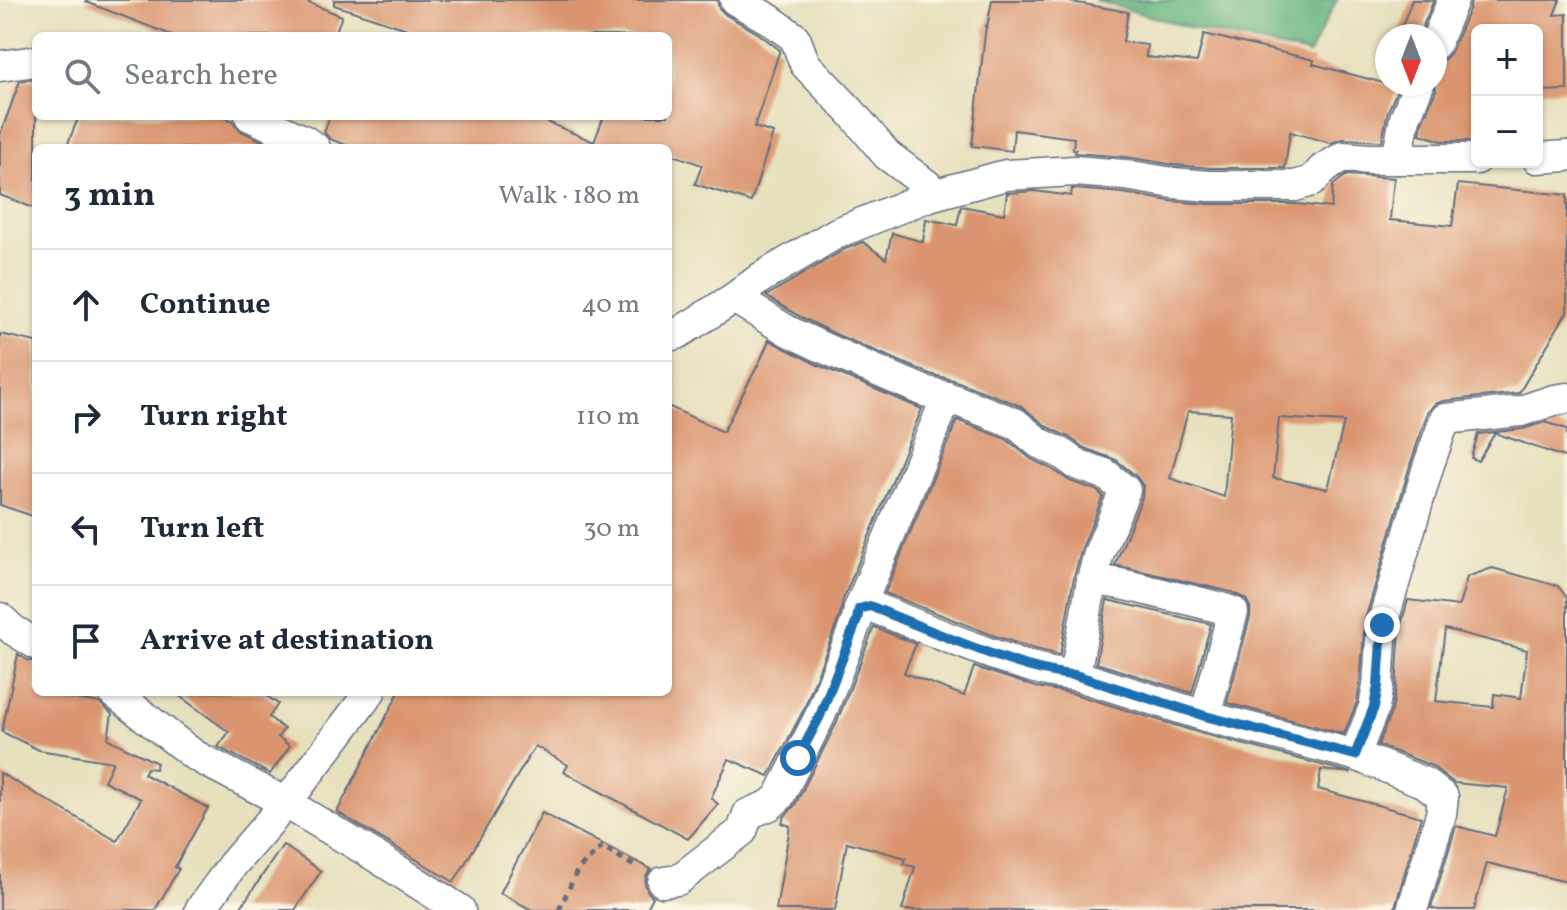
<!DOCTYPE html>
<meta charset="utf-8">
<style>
:root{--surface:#fff;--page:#f2f2f3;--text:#1f2937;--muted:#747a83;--line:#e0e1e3}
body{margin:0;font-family:Vollkorn,serif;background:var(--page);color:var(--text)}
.controls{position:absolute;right:24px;top:24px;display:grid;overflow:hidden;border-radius:12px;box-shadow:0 2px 6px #0004}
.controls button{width:72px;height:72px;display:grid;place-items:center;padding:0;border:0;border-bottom:2px solid var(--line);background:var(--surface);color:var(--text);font:40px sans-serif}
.compass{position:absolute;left:1375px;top:24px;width:72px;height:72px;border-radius:50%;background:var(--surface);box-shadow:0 2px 6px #0004;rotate:180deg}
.stop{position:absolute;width:24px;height:24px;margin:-18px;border:6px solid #1f6fb2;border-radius:50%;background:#fff}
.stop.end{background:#1f6fb2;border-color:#fff;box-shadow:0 2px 8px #0008}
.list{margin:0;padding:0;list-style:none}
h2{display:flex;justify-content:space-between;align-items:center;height:104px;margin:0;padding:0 32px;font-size:34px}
h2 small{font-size:26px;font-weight:400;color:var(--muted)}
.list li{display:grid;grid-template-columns:52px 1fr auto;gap:24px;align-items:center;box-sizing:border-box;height:112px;padding:0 32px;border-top:2px solid var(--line)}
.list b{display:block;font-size:30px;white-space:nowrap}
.list em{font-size:26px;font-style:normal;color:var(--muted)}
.icon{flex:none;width:44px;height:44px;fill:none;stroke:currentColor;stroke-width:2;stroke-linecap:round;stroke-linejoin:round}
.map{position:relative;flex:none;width:1567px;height:910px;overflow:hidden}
.search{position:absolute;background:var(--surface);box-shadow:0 2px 6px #0004;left:32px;top:32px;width:640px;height:88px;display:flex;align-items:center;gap:20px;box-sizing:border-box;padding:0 28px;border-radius:12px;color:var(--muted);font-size:30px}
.panel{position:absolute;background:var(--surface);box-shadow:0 2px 6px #0004;left:32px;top:144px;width:640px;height:552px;border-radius:12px}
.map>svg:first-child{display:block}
.forest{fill:#63b27d;stroke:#3f706e;stroke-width:2}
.building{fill:#da9570;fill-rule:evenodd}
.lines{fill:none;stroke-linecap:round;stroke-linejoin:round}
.street-casing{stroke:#626d7f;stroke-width:33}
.path{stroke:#626d7f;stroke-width:5;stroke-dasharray:6 6;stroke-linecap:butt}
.street{stroke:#fff;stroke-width:30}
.route{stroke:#1f6fb2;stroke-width:10}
</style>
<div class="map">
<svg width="1567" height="910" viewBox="0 0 1567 910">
<rect width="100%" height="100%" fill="#fcf5e5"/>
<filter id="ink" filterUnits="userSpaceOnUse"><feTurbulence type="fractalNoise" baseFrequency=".0125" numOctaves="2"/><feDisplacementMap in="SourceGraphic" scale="16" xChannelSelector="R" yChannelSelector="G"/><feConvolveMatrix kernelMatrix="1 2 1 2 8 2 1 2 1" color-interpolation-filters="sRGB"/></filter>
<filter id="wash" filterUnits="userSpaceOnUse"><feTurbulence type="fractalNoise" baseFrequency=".006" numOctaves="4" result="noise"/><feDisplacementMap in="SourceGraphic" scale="32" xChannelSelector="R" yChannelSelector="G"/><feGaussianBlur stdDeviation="1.8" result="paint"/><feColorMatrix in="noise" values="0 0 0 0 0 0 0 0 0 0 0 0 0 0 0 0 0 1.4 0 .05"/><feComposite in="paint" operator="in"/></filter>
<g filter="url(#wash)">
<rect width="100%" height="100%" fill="#e7e0bd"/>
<path class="forest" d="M1094 0H1337L1309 54 1202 31Z"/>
<g id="blocks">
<g class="building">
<path d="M87 0H302L342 16 334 36H174L86 2Z"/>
<path d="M334 0H717L719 8 726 15 759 34 780 50 754 127 773 133 751 202 695 184 702 165 668 153V148H354L330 139 324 132 330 116H533L594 142 604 116H668V36H428L334 5Z"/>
<path d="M992 0H1061L1128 12 1123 42 1147 45 1146 57 1197 62 1204 34 1314 60 1313 64 1387 84H1400L1388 111 1382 141 1344 139 1331 143 1290 132 1285 168H1211L1175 165 1126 157 1075 153 1076 150H1073L1074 138 1014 130 1012 151 972 146 986 26 987 27Z"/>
<path d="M1412 0H1434L1419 36H1398Z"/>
<path d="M1471 0H1560L1554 15 1567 14V90L1537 91V30H1477V141H1442L1420 134 1422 123 1436 90 1435 62 1445 59 1451 52 1470 7Z"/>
<path d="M36 79V209L0 195V135L20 81Z"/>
<path d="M79 116H221L233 121 236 127 243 132 277 148H66Z"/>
<path d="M1347 175 1394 178 1390 220 1452 226 1458 184 1567 195V312L1519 393 1443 401 1435 404 1428 412 1411 462 1365 620 1360 684 1357 702 1344 734 1227 703 1250 617V607L1246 599 1231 592 1115 565 1142 497 1143 486 1136 476 1116 460 1084 448 1069 437 1049 428 1021 406 953 380 930 374 833 333 797 315 766 296 845 249 863 242 886 259 892 233 923 242 926 219 957 225 961 206 1004 214 1007 193H1009L1034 191 1071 196 1072 189H1075L1123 193 1170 201 1209 204H1297L1331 208 1333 185ZM1188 411 1231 414 1224 497 1170 478ZM1279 418 1344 422 1328 489 1273 478Z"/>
<path d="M0 334 36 342V517L0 505Z"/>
<path d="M769 340 818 365 922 409 842 602 840 615 804 709 769 776 729 759 711 798 718 804 688 839 564 772 568 765 535 746 454 882 337 812 399 692H668V406L723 432 761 359Z"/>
<path d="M957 420 1006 439 1031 459 1052 469 1070 481 1096 490 1103 496 1082 548 1074 577 1060 655 1035 649 992 635 885 593Z"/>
<path d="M1545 422 1567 429V458L1495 433 1478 461 1471 458 1478 434 1523 429Z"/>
<path d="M1492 568 1558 586 1567 598V882L1487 863 1474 910H1438L1431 908 1456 826 1495 836 1508 788 1454 783 1432 766 1378 745 1392 710 1396 687 1400 628 1408 600 1459 606 1467 577ZM1445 629 1527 650 1521 698 1494 694 1493 707 1436 701Z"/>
<path d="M1107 600 1211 624 1192 693 1096 663Z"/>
<path d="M874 627 916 644 904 673 964 696 974 667 1036 687 1071 693 1200 733 1352 773 1321 770 1318 789 1421 817 1394 910H902L915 867 904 864 906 858 847 842 835 910H776L790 826 782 823 784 817 795 805 836 724Z"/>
<path d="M18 654 27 660 36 662V692H64L63 697 100 703 112 714 108 739 157 763 155 769 147 768 144 774 208 808 175 867 179 869 155 910H0V773L117 841 141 799 104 781 113 762 39 750 2 732Z"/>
<path d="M174 692H261L278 704 269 717 284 729 278 737 290 746 270 774 218 747 229 732Z"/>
<path d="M542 813 651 869 646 876 645 884 648 892 653 897 646 910H532L500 893Z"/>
<path d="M283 845 321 871 295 910H239Z"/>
</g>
</g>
</g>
<g filter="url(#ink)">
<use href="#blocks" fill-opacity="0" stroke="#626d7f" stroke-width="2"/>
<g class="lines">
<defs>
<g id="street">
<path d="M735 0 769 19 795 38 805 64 851 112 887 155 927 185 929 196"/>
<path d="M1435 44 1453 0"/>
<path d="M0 66 36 61"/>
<path d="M250 116 305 141 315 148"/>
<path d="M1537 158 1567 156"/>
<path d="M1397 159 1405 118 1419 84"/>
<path d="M734 298 788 331 826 349 924 391 947 397 1015 423 1039 443 1061 453 1076 464 1105 474 1125 490 1099 553 1092 580 1075 675"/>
<path d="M668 336 677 334 734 298 762 277 837 233 929 196 1006 175 1075 171 1125 175 1173 183 1210 186H1295L1312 181 1323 169 1343 157 1370 159H1477"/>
<path d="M1092 580C1121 582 1144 590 1172 596 1193 601 1213 605 1233 612L1205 716 1355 755"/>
<path d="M859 609 870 606C909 622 947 638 986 652 1015 662 1044 673 1075 675L1205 716"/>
<path d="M0 618 13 630 36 644"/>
<path d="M113 692 194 755 286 803 367 851 460 910"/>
<path d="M663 882 678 880 742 831 748 814 770 805 779 797 820 716 857 620 859 609 947 397"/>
<path d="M200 910 233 864 286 803 370 692"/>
<path d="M1412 910 1441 814 1443 797 1425 783 1355 755 1374 707 1378 686 1382 625 1428 467 1445 419 1521 411 1554 400 1567 398"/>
</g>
</defs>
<use href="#street" class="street-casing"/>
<path class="path" d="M559 910 578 869 602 847 638 868"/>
<use href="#street" class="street"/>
</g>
</g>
<g class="lines" filter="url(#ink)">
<path class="route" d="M798 758 820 716 857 620 859 609 870 606C911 623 950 639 991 654 1018 664 1046 673 1075 675L1205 716 1355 755 1374 707 1378 686 1382 625"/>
</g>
</svg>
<div class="controls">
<button>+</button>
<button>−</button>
</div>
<svg class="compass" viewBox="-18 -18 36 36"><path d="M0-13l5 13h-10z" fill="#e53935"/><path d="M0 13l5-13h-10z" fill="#747a83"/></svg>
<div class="stop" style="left:798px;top:758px"></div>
<div class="stop end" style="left:1382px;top:625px"></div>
<div class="search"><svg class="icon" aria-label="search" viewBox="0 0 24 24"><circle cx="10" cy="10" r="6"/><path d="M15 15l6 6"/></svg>Search here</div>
<section class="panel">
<h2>3 min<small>Walk · 180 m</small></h2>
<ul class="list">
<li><svg class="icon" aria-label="ahead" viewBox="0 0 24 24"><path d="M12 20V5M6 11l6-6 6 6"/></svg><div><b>Continue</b></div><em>40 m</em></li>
<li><svg class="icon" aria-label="right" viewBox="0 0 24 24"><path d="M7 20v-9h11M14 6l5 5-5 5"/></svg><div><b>Turn right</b></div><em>110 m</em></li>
<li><svg class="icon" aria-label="left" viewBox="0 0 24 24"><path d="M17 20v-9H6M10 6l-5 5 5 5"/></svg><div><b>Turn left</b></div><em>30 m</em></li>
<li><svg class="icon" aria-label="arrive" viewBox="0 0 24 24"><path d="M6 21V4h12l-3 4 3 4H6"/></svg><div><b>Arrive at destination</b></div></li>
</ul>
</section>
</div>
